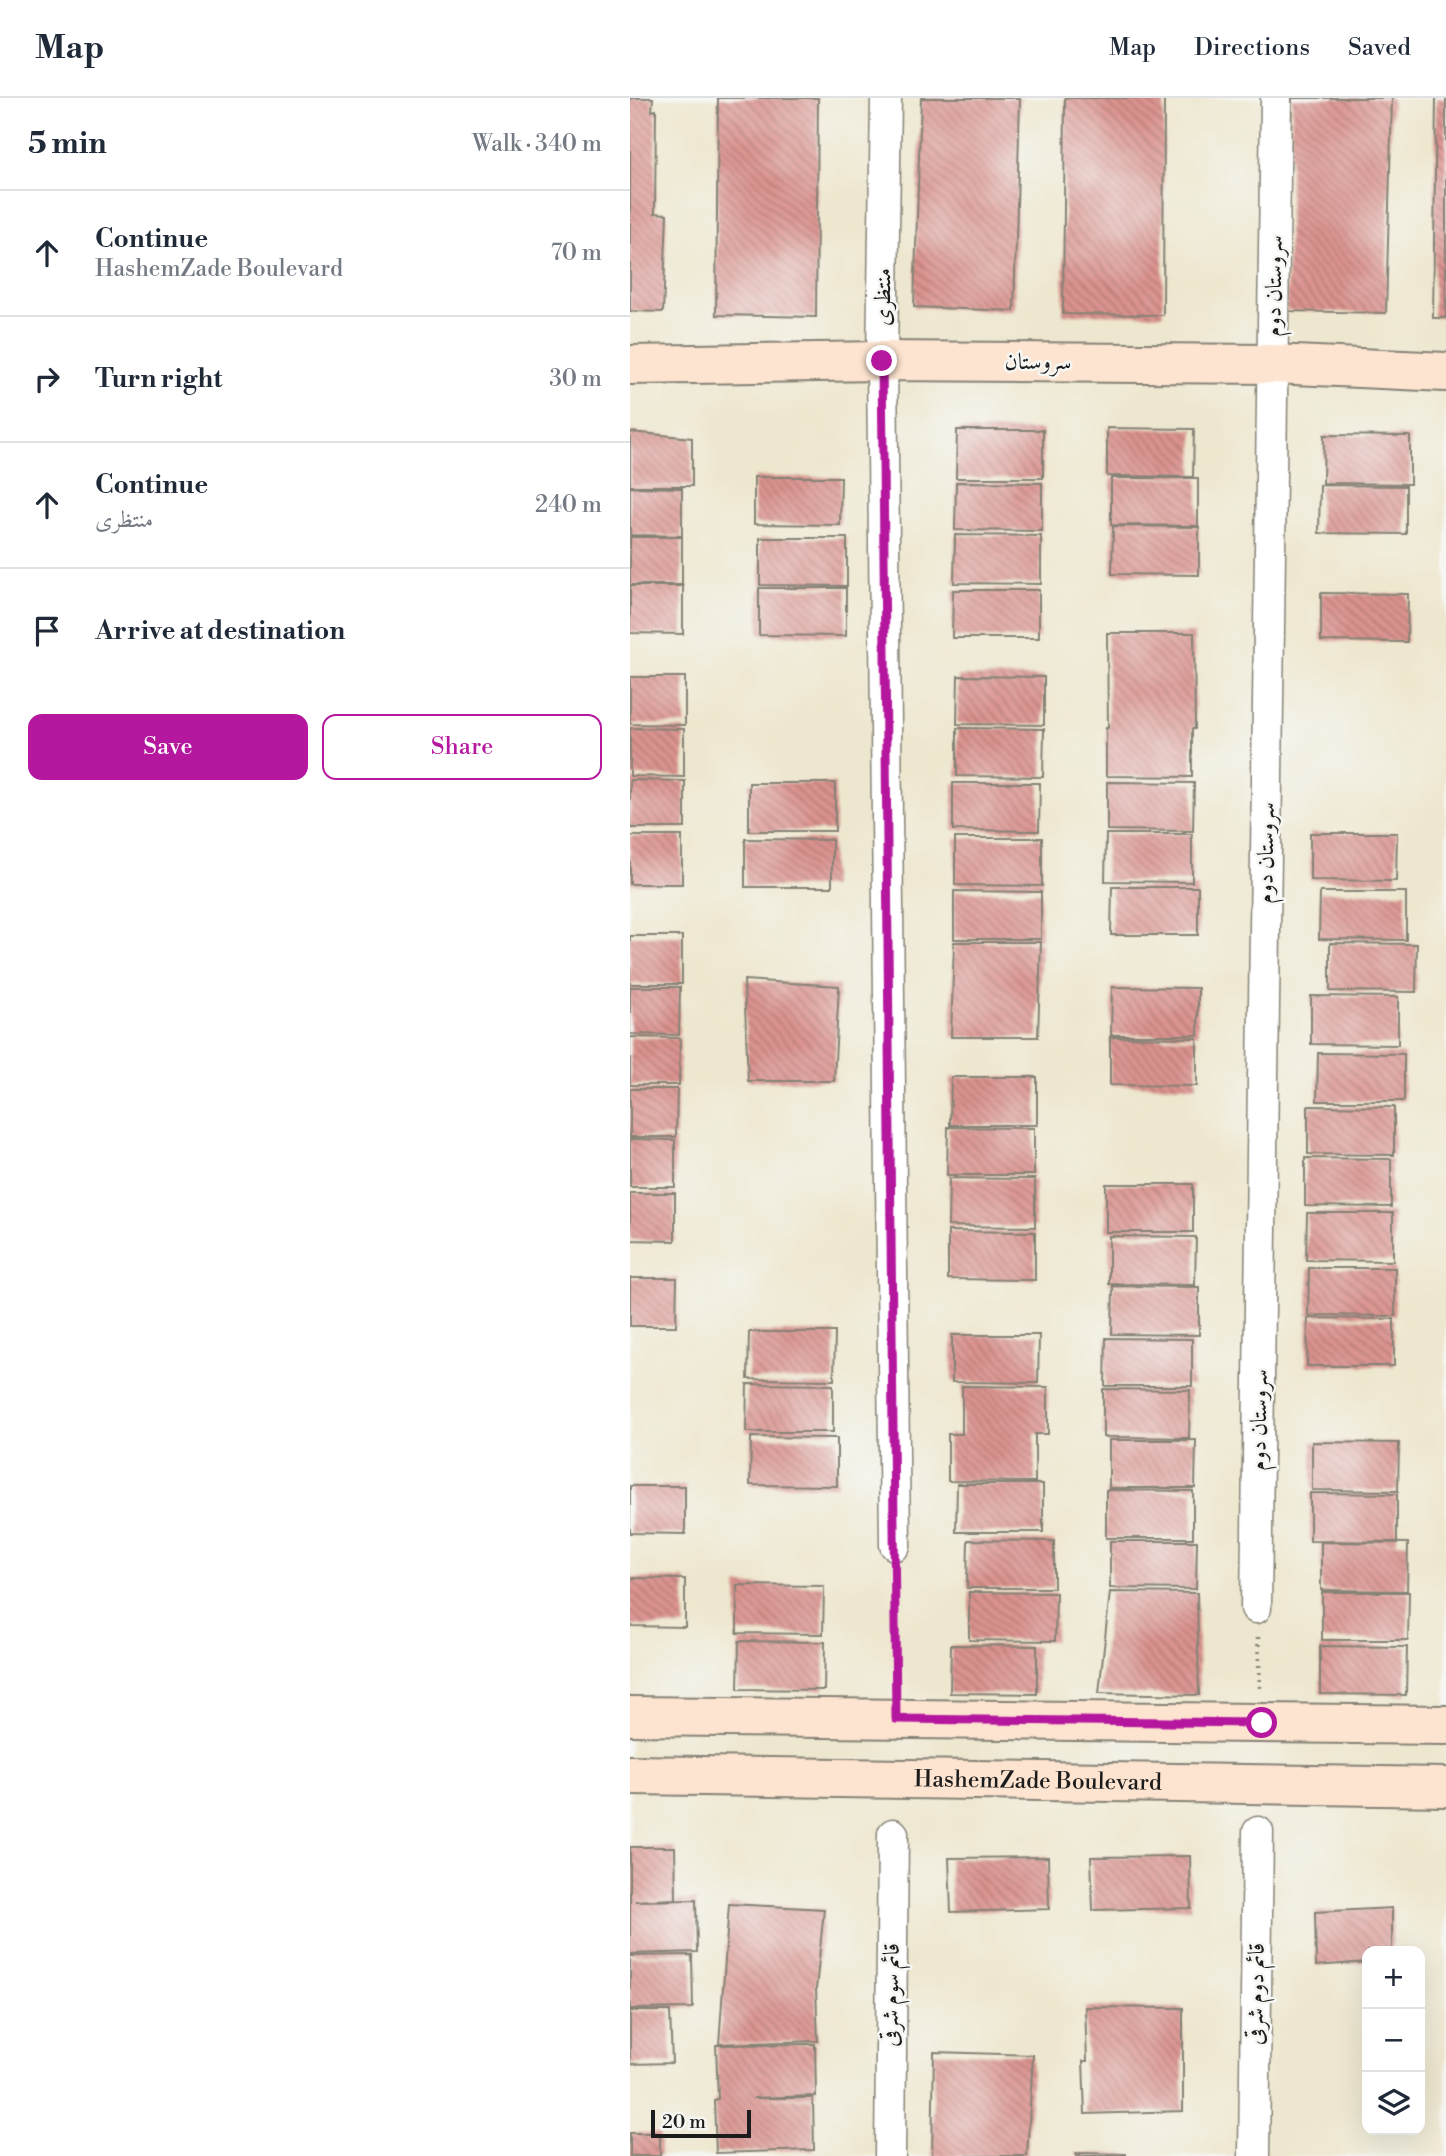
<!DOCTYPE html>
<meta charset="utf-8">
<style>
:root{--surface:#fff;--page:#f6f6f7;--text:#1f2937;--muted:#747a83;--line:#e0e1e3;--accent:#b5179e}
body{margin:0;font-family:"Libre Bodoni",Amiri,serif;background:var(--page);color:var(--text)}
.controls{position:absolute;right:21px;bottom:21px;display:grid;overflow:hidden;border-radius:14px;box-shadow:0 7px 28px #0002}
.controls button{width:63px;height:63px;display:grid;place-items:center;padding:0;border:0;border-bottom:2px solid var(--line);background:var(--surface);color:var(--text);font:35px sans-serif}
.scale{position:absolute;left:21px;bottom:18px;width:100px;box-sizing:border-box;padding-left:7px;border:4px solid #1c1c1c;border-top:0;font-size:19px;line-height:24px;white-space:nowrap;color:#1c1c1c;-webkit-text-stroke:5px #f6f6f2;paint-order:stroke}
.stop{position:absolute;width:21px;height:21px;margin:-16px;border:5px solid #b5179e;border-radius:50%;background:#fff}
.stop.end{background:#b5179e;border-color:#fff;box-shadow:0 2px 7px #0008}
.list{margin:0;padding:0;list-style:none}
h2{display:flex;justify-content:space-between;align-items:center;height:91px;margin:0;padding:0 28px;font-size:30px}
h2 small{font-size:23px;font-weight:400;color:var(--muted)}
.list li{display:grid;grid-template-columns:46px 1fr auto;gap:21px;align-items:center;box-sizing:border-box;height:126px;padding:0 28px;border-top:2px solid var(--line)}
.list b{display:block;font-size:26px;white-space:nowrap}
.list p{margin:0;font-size:23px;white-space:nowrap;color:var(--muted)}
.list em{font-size:23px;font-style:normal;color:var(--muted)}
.actions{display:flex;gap:14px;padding:21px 28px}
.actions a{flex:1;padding:16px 0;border:2px solid var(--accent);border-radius:14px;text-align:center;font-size:24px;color:var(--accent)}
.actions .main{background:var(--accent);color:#fff}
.icon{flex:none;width:38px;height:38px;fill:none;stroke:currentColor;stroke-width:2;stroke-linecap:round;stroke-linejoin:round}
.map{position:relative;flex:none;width:816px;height:2058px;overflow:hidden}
header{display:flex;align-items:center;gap:42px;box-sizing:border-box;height:98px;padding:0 35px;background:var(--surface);border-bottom:2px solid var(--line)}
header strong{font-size:33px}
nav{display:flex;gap:38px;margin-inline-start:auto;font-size:24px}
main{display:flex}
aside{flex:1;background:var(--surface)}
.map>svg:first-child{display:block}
.building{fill:url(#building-back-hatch)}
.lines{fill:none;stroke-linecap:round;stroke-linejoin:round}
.street-casing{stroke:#858276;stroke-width:33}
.secondary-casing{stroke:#858276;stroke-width:42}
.path{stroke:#858276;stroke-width:4.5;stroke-dasharray:2 5;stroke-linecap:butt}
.street{stroke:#fff;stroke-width:30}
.secondary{stroke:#fde4d0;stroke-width:38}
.route{stroke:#b5179e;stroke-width:9}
.labels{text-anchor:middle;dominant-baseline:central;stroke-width:5;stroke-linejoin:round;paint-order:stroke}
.street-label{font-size:23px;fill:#1c1c1c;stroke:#f6f6f2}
</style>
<header>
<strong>Map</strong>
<nav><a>Map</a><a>Directions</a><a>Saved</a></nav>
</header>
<main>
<aside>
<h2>5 min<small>Walk · 340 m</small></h2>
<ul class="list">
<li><svg class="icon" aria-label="ahead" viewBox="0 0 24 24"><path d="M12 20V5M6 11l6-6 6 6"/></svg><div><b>Continue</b><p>HashemZade Boulevard</p></div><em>70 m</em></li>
<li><svg class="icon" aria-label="right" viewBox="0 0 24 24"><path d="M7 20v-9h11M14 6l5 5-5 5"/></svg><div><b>Turn right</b></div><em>30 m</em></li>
<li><svg class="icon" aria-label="ahead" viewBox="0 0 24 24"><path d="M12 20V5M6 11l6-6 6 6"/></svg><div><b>Continue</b><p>منتظری</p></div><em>240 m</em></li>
<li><svg class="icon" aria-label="arrive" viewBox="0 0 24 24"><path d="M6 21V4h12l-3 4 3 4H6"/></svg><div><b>Arrive at destination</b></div></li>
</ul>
<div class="actions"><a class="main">Save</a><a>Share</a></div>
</aside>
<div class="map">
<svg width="816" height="2058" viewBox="0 0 816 2058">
<defs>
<pattern id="building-back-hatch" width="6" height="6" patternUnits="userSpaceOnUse" patternTransform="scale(1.75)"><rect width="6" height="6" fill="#db938f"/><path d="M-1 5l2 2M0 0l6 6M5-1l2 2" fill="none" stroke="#b17774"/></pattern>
</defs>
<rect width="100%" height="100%" fill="#f6f6f2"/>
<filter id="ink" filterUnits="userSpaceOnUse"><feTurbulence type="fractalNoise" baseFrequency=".0143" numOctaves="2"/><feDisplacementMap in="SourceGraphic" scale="14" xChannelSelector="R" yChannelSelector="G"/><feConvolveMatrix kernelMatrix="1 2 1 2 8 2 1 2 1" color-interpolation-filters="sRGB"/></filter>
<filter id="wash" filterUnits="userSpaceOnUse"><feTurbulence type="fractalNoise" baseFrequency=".00686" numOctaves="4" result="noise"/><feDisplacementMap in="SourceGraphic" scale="28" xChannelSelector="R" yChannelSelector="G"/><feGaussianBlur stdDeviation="1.57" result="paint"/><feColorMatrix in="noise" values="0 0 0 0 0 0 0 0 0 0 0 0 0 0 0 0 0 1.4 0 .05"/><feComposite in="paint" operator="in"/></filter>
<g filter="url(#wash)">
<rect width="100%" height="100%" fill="#eee7cf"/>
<g id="blocks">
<g class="building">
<path d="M0 0H23L22 13 26 12 25 115 37 116 33 214 0 213Z"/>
<path d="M88 0H188L186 219 86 217Z"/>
<path d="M291 0H390L384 213 284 209Z"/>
<path d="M435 0H534L533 217 433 216Z"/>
<path d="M662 0H762L756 215 656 213Z"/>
<path d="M806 0H816V220H803Z"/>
<path d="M477 330 564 331 563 379 477 378Z"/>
<path d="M327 332H413V380H326Z"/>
<path d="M0 334 62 340V388H0Z"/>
<path d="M694 337 780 338V386L693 385Z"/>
<path d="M124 379H211L210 427 124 426Z"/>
<path d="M481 380H568V428L481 427Z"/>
<path d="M326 384 412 385V433L325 432Z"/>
<path d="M690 387 776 388V436L689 435Z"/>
<path d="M0 389 52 390V438L0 437Z"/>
<path d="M483 428 569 429V477L482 476Z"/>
<path d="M325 437 411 438V486L324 485Z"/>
<rect x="0" y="439" width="52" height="48"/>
<path d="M130 440H217V488L130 487Z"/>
<path d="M0 488H53V536L0 535Z"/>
<path d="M129 490H216V538L129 537Z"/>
<path d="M323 492H409V540H322Z"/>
<path d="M691 495 778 496 777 544 691 543Z"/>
<path d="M477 535H564L565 631H562V679L476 678V630H478Z"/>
<path d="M328 578 414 579V627L327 626Z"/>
<path d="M0 579H55V627L0 626Z"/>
<path d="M0 630 54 631V679L0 678Z"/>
<path d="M327 630 414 631 413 679 327 678Z"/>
<path d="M0 682 55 683V730H0Z"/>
<path d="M477 684 564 685 563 733 477 732Z"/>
<rect x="119" y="685" width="86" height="48"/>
<path d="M323 685H410L409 733 323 732Z"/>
<path d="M680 735H767L766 783 680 782Z"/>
<path d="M476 736H562V784L475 783Z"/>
<rect x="0" y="738" width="52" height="48"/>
<path d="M325 740H412V788L325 787Z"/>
<path d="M115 741 202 742V789H115Z"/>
<path d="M482 789H568V837H481Z"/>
<path d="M324 793 411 794V841H324Z"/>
<path d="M690 794H776V842L689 841Z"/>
<rect x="0" y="838" width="52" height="48"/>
<path d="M324 844H411L408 939H321Z"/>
<path d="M700 845 787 846 786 894 700 893Z"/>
<path d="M114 882 209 888 204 983H118Z"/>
<path d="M0 889H50L49 937 0 936Z"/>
<path d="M482 889 568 890V937H481Z"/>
<path d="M681 898 768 899V947L681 946Z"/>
<path d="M0 939 50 940 49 987H0Z"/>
<path d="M480 939 567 940V988L480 987Z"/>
<path d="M688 955 774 956V1003H687Z"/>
<path d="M321 979H407V1027H320Z"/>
<path d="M0 991H47L46 1039H0Z"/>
<path d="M678 1008 764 1009V1057L678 1056Z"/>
<path d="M318 1029 404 1030V1077H317Z"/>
<path d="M0 1041 45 1042V1089H0Z"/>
<path d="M675 1060 761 1061V1109L675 1108Z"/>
<path d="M319 1080 405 1081V1129L318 1128Z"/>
<rect x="476" y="1086" width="87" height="48"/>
<path d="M0 1095H45V1143L0 1142Z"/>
<path d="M677 1115H763V1163L676 1162Z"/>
<path d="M318 1133 405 1134V1182L318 1181Z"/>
<path d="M479 1138 566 1139 565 1187 479 1186Z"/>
<path d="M679 1170H765V1218L678 1217Z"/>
<path d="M0 1180H47L46 1228H0Z"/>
<path d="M483 1188 569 1189V1237L482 1236Z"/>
<path d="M678 1220 764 1221V1268H677Z"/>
<path d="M119 1234H205L204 1282 118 1281Z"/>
<path d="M322 1237H409L408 1285 322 1284Z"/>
<path d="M476 1240 562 1241V1288H475Z"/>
<path d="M117 1286 203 1287V1334H116Z"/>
<path d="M332 1288 418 1289V1336H405V1384L318 1383V1336H332Z"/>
<path d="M473 1291 560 1292 559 1340 473 1339Z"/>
<path d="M121 1339 207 1340V1388L120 1387Z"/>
<path d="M479 1342H566L565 1390H479Z"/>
<path d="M682 1344 769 1345 768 1393 682 1392Z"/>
<path d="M327 1386H413V1434H326Z"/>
<path d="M0 1388H55V1436L0 1435Z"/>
<path d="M476 1392 563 1393V1440H476Z"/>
<path d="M680 1395 767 1396V1444L680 1443Z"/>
<path d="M338 1442 424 1443V1490H337Z"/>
<path d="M480 1443H567L566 1491 480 1490Z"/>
<path d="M691 1444 778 1445 777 1493 691 1492Z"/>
<path d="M0 1480 55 1481V1529L0 1528Z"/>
<path d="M107 1487 194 1488 193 1536 107 1535Z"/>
<path d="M339 1494 426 1495 425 1543 339 1542Z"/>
<path d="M480 1494 567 1495 569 1597 469 1595Z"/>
<path d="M692 1494H779L778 1542H692Z"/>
<path d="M109 1543 195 1544 194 1592 108 1591Z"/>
<path d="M321 1547 407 1548V1596L320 1595Z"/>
<path d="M690 1548 777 1549 776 1597 690 1596Z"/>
<path d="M0 1749H45L46 1801 5 1803 66 1802 67 1854 0 1856Z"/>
<path d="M560 1758 561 1810 463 1812 461 1759Z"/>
<path d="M418 1759 419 1811 321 1814 319 1760Z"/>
<path d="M99 1806 194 1811 186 1891 188 1943 89 1946Z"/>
<path d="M762 1810V1853H737V1864L686 1868 685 1814Z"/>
<path d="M62 1857 63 1910 0 1911V1858Z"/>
<path d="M455 1909 553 1910V2013L455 2016 453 1963H457Z"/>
<path d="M0 1913H40L42 1965 0 1966Z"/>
<path d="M185 1946 186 1998 123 2000H183L184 2052 86 2055 84 2002 88 2001 86 1947Z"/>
<path d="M304 1954 403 1957 397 2058H302Z"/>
<rect x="0" y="2035" width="30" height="23"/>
<path d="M446 2055 496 2056V2058H447Z"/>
</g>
</g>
</g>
<g filter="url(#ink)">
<use href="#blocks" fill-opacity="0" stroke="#858276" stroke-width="2"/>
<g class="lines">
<defs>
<g id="street">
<path d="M256 0 252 263 265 1447"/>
<path d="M626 1510 646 0"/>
<path d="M260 2058 263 1736"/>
<path d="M624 2058 628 1734"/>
</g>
<g id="secondary">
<path d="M0 267 252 263 643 266 816 274"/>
<path d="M0 1618 816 1627"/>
<path id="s1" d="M0 1677 816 1689"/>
</g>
</defs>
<use href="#street" class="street-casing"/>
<use href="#secondary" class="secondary-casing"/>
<g class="path">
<path d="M265 1476 266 1586"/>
<path d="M628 1539 630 1590"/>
</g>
<use href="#street" class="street"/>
<use href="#secondary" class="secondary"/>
</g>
</g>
<g class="lines" filter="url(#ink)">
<path class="route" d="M252 263 266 1621 632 1625"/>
</g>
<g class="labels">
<g class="street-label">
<text transform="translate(644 188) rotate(-89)">سروستان دوم</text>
<text transform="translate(253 199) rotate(-89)">منتظری</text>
<text x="408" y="264">سروستان</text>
<text transform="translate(636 755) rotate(-89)">سروستان دوم</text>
<text transform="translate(629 1322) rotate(-89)">سروستان دوم</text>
<text stroke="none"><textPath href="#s1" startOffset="408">HashemZade Boulevard</textPath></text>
<text transform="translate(626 1896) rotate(-89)">قائم دوم شرقی</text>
<text transform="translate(261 1897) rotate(-89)">قائم سوم شرقی</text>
</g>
</g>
</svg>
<div class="controls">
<button>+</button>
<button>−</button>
<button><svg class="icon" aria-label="layers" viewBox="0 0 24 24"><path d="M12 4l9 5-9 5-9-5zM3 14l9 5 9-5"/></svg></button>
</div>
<div class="scale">20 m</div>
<div class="stop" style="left:632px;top:1625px"></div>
<div class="stop end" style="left:252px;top:263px"></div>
</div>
</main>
